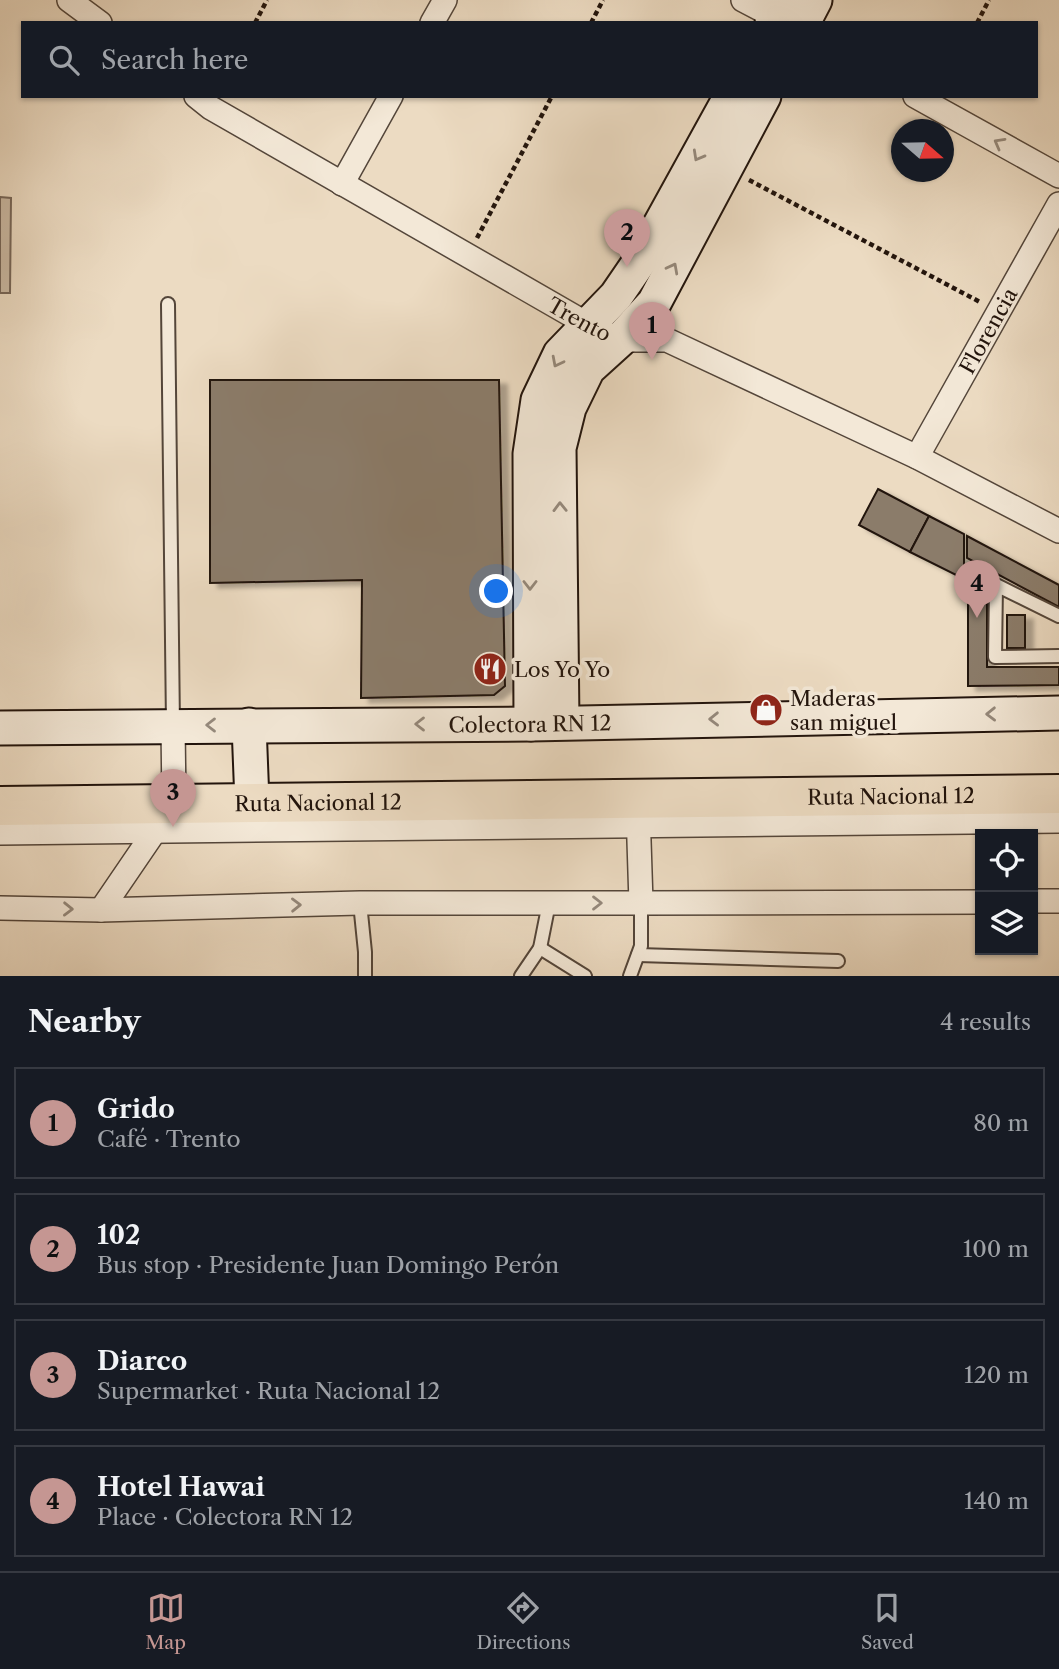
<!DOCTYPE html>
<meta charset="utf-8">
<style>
:root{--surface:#171b24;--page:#20242c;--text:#f1f3f6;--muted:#9ea1a6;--line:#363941;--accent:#c59692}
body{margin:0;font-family:"Libre Caslon Text",serif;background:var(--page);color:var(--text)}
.controls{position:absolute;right:21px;bottom:21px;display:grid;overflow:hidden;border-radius:0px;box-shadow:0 2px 5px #0004}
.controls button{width:63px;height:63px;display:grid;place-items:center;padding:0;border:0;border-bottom:2px solid var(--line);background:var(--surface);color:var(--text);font:35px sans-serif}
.compass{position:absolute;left:891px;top:119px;width:63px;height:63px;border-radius:50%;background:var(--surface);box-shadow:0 2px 5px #0004;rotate:110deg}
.you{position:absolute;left:497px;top:592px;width:24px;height:24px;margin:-18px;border:5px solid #fff;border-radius:50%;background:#1a73e8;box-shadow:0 0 0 10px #1a73e833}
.badge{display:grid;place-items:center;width:46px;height:46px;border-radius:50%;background:var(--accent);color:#111;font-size:23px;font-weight:700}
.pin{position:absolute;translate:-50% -58px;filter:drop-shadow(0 2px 4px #0008)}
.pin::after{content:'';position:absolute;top:37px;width:24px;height:21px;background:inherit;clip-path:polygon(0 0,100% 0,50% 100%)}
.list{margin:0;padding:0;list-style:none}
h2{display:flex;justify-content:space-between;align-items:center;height:91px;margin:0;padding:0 28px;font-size:30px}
h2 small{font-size:23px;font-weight:400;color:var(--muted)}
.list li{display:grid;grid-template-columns:46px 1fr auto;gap:21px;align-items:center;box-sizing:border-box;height:112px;margin:0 14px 14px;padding:0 14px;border:2px solid var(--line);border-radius:0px}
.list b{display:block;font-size:26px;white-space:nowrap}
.list p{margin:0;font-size:23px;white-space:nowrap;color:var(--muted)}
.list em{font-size:23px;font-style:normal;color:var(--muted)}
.icon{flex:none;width:38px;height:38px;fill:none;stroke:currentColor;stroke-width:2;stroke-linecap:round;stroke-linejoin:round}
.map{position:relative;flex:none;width:1059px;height:976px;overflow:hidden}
.search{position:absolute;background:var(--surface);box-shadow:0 2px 5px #0004;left:21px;right:21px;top:21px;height:77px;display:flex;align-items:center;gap:18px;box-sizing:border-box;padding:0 24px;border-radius:0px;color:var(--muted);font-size:26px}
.sheet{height:595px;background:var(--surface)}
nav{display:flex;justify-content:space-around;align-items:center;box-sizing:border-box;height:98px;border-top:2px solid var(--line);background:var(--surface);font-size:19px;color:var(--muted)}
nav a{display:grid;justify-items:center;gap:4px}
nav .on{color:var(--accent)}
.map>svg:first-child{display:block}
.green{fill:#cab9a3;stroke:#766658;stroke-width:2}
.building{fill:#8b7b6b;stroke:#22140c;stroke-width:2;filter:url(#shadow)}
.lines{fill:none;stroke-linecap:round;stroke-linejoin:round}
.lane-casing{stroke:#54463a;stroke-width:16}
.street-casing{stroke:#54463a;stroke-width:26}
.secondary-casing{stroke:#22140c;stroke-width:37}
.highway-casing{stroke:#22140c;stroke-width:42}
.path{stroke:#22140c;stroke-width:4.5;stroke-dasharray:5 3.5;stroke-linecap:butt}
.lane{stroke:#f3e8d7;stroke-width:12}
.street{stroke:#f3e8d7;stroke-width:23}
.secondary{stroke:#f3e8d7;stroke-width:33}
.highway{stroke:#ecdbc2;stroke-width:38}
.oneway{stroke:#95897c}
.labels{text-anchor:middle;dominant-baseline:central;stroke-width:7;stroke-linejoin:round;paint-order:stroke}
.street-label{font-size:21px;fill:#22140c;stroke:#f3e8d7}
.poi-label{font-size:21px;fill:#22140c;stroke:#f3e8d7;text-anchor:start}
</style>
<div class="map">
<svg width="1059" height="976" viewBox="0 0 1059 976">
<defs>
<filter id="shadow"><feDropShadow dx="8" dy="4.5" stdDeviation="2" flood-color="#0004"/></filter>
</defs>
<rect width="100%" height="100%" fill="#ecdbc2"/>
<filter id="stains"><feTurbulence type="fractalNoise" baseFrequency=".00286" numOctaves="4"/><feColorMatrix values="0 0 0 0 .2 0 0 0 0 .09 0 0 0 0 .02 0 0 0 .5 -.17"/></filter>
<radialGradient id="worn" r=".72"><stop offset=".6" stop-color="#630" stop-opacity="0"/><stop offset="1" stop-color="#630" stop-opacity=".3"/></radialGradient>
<path class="green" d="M0 197 11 198 10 293H0Z"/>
<g class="building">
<path d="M210 380H499L505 686 494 695 361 698 362 580 210 583Z"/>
<path d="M878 489 929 516 910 552 859 525Z"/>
<path d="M929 516 964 534V579L910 552Z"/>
<path d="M967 536 1059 585V607L967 558Z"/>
<path d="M968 569 987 570V667H1059V685L968 686Z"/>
<rect x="1007" y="615" width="18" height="33"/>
</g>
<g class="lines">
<defs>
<g id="lane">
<path d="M168 304 173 725"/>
<path d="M1059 616 996 585 995 657 1059 656"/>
<path d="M360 903 365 952V976"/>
<path d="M540 948 585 976"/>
<path d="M638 955 838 961"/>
<path d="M521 976 540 948 549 903"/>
<path d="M630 976 641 946V903"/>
</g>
<g id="street">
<path d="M69 0 100 23"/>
<path d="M743 0 787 23"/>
<path d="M432 23 445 0"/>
<path id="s1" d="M196 96 211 108 587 324 620 340H667L917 457 1059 531"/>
<path d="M915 96 1059 176"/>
<path d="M342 184 391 96"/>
<path id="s2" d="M917 457 1059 204"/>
<path d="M638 810 641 903 980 902"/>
<path d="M0 833 1059 821"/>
<path d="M1033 901H1059"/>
<path d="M0 908 101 910 360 903H641"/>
<path d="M101 910 174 803 173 726"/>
</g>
<g id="secondary">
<path d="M772 23 784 0"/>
<path d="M803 23 815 0"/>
<path d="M562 722 559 448 569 408 588 369 620 340 654 303 764 96"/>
<path d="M531 724 530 454 538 400 560 354 616 296 640 261 731 96"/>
<path d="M249 725 252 802"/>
<path id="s3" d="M0 728 531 724 1059 713"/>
</g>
<g id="highway">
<path id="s4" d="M0 806 1059 794"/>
</g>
</defs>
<use href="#lane" class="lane-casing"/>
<use href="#street" class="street-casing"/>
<use href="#secondary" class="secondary-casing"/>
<use href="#highway" class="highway-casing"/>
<g class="path">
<path d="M255 23 267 0"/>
<path d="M591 23 603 0"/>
<path d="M977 23 989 0"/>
<path d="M749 180 980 302"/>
<path d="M477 238 552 96"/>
</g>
<use href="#lane" class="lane"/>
<use href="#street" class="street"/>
<use href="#secondary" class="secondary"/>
<use href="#highway" class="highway"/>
</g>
<defs><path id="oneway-chevron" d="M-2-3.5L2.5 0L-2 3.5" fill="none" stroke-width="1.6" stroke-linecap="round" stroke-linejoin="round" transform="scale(1.75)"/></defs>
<g class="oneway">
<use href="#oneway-chevron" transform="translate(999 143) rotate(-151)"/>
<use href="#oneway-chevron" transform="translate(698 156) rotate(119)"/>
<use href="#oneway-chevron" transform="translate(673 268) rotate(-62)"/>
<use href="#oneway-chevron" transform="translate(557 362) rotate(117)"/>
<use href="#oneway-chevron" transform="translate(560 507) rotate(-91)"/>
<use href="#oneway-chevron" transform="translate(530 585) rotate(90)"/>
<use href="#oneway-chevron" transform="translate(991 714) rotate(179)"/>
<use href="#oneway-chevron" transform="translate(714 719) rotate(179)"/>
<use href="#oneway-chevron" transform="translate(420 724) rotate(180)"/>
<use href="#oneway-chevron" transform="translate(211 725) rotate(180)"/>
<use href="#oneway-chevron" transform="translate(597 903)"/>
<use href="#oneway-chevron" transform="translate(296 905) rotate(-1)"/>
<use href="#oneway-chevron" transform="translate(68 909) rotate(1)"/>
</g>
<defs>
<symbol id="restaurant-disc" viewBox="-11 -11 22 22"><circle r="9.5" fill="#8f2418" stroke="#f3e8d7"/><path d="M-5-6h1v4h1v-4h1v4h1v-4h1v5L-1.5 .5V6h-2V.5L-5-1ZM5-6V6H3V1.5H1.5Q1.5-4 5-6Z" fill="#fff"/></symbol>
<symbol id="shop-disc" viewBox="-11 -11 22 22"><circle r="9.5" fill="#8f2418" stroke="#f3e8d7"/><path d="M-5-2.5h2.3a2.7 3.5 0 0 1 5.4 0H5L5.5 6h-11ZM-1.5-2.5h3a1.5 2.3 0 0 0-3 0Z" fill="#fff"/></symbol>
</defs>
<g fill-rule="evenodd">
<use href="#restaurant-disc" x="471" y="650" width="38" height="38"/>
<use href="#shop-disc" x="747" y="691" width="38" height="38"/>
</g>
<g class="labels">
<g class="street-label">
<text stroke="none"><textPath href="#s1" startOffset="444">Trento</textPath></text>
<text stroke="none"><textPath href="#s2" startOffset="145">Florencia</textPath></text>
<text stroke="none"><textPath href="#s3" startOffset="530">Colectora RN 12</textPath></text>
<text stroke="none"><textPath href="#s4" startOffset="891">Ruta Nacional 12</textPath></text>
<text stroke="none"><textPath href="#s4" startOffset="318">Ruta Nacional 12</textPath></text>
</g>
<g class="poi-label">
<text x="514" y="669">Los Yo Yo</text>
<text x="790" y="698">Maderas<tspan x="790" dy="24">san miguel</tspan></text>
</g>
</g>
<rect width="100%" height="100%" filter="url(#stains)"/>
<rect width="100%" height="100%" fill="url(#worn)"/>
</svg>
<div class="controls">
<button><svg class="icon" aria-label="locate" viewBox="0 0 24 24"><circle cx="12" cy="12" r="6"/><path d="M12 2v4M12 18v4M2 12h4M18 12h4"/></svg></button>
<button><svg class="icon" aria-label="layers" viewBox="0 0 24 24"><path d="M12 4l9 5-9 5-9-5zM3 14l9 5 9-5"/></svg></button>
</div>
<svg class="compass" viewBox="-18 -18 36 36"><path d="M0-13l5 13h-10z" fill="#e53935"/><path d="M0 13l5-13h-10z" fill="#9ea1a6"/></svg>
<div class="you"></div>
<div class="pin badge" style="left:652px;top:360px">1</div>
<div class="pin badge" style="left:627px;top:267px">2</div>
<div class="pin badge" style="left:173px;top:827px">3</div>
<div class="pin badge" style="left:977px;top:618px">4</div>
<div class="search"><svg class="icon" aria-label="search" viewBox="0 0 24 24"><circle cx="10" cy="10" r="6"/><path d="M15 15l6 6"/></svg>Search here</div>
</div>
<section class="sheet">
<h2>Nearby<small>4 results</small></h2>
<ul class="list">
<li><span class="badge">1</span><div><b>Grido</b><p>Café · Trento</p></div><em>80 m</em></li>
<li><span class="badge">2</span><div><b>102</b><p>Bus stop · Presidente Juan Domingo Perón</p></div><em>100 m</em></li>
<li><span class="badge">3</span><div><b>Diarco</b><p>Supermarket · Ruta Nacional 12</p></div><em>120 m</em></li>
<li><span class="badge">4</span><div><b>Hotel Hawai</b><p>Place · Colectora RN 12</p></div><em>140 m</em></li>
</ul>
</section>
<nav>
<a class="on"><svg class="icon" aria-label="map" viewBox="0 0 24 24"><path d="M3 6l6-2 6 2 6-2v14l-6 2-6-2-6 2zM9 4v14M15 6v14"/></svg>Map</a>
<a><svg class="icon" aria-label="directions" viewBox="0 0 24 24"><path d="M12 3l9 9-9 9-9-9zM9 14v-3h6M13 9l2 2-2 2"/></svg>Directions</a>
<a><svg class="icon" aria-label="saved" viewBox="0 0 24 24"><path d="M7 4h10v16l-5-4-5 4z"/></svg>Saved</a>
</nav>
